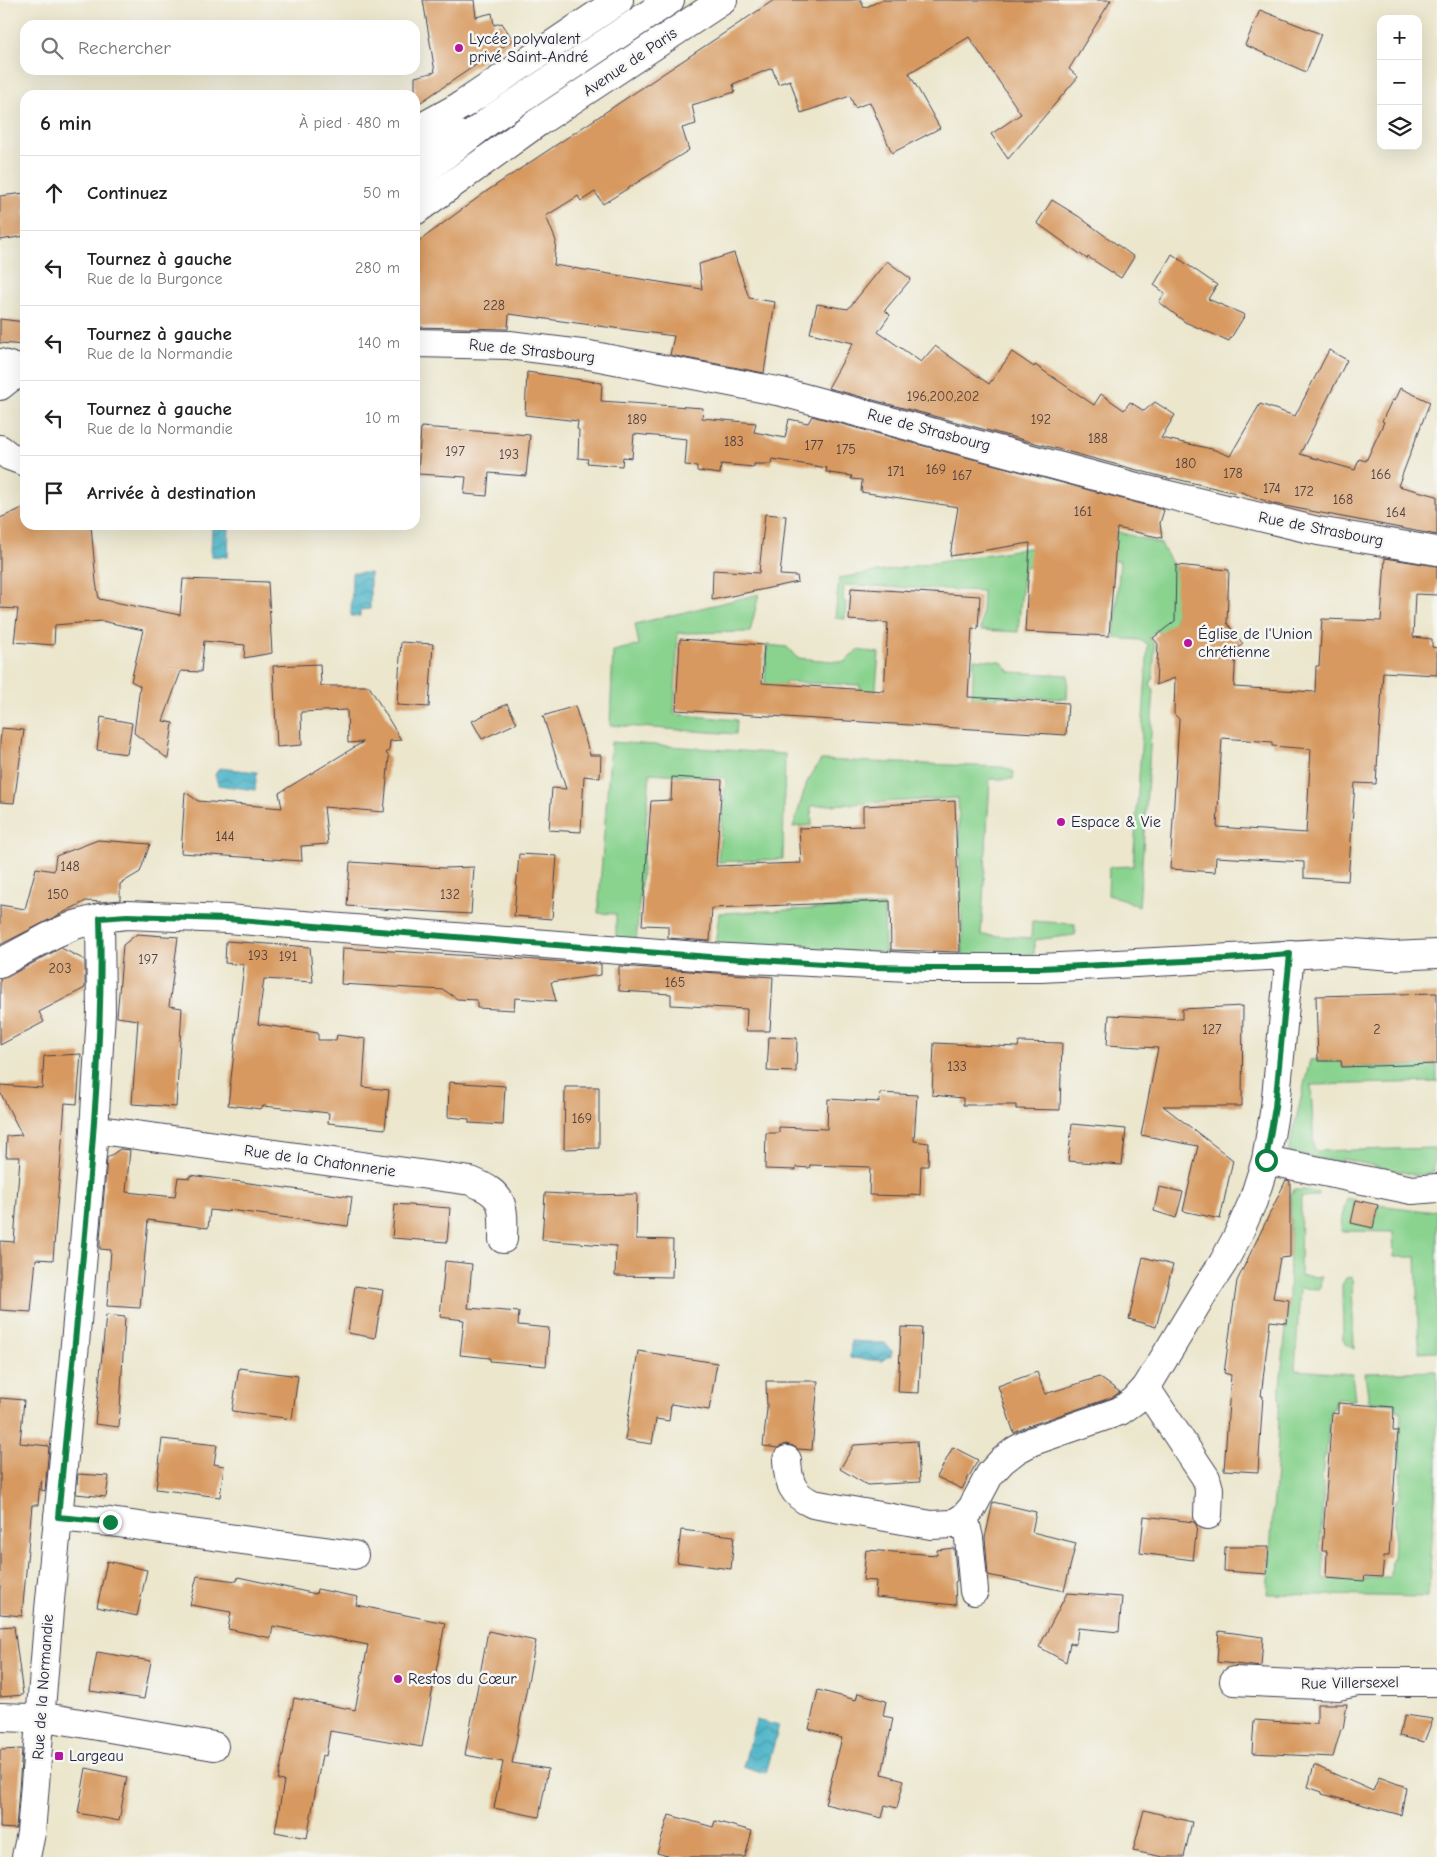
<!DOCTYPE html>
<html lang="fr">
<meta charset="utf-8">
<style>
:root{--surface:#fff;--page:#f6f6f6;--text:#222;--muted:#767676;--line:#e0e0e0}
body{margin:0;font-family:"Comic Neue",sans-serif;background:var(--page);color:var(--text)}
.controls{position:absolute;right:15px;top:15px;display:grid;overflow:hidden;border-radius:10px;box-shadow:0 5px 20px #0002}
.controls button{width:45px;height:45px;display:grid;place-items:center;padding:0;border:0;border-bottom:1px solid var(--line);background:var(--surface);color:var(--text);font:25px sans-serif}
.stop{position:absolute;width:15px;height:15px;margin:-11px;border:4px solid #0b8043;border-radius:50%;background:#fff}
.stop.end{background:#0b8043;border-color:#fff;box-shadow:0 1px 5px #0008}
.list{margin:0;padding:0;list-style:none}
h2{display:flex;justify-content:space-between;align-items:center;height:65px;margin:0;padding:0 20px;font-size:21px}
h2 small{font-size:16px;font-weight:400;color:var(--muted)}
.list li{display:grid;grid-template-columns:32px 1fr auto;gap:15px;align-items:center;box-sizing:border-box;height:75px;padding:0 20px;border-top:1px solid var(--line)}
.list b{display:block;font-size:19px;white-space:nowrap}
.list p{margin:0;font-size:16px;white-space:nowrap;color:var(--muted)}
.list em{font-size:16px;font-style:normal;color:var(--muted)}
.icon{flex:none;width:28px;height:28px;fill:none;stroke:currentColor;stroke-width:2;stroke-linecap:round;stroke-linejoin:round}
.map{position:relative;flex:none;width:1437px;height:1857px;overflow:hidden}
.search{position:absolute;background:var(--surface);box-shadow:0 5px 20px #0002;left:20px;top:20px;width:400px;height:55px;display:flex;align-items:center;gap:12px;box-sizing:border-box;padding:0 18px;border-radius:15px;color:var(--muted);font-size:19px}
.panel{position:absolute;background:var(--surface);box-shadow:0 5px 20px #0002;left:20px;top:90px;width:400px;height:440px;border-radius:15px}
.map>svg:first-child{display:block}
.grass{fill:#89d38f;stroke:#567a65}
.water{fill:url(#water-waves);stroke:#366b81}
.building{fill:#d7995e;fill-rule:evenodd}
.lines{fill:none;stroke-linecap:round;stroke-linejoin:round}
.minor-casing{stroke:#403f51;stroke-width:30}
.tertiary-casing{stroke:#403f51;stroke-width:30}
.secondary-casing{stroke:#403f51;stroke-width:30}
.minor{stroke:#fff;stroke-width:28}
.tertiary{stroke:#fff;stroke-width:28}
.secondary{stroke:#fff;stroke-width:28}
.route{stroke:#0b8043;stroke-width:6}
.poi-dot{fill:#b5179e;stroke:#f6f6f2;stroke-width:2}
.labels{text-anchor:middle;dominant-baseline:central;stroke-width:5;stroke-linejoin:round;paint-order:stroke}
.number-label{font-size:14px;fill:#4f4044}
.poi-label{font-size:16px;fill:#22223b;stroke:#f6f6f2;text-anchor:start}
.street-label{font-size:16px;fill:#22223b;stroke:#f6f6f2}
</style>
<div class="map">
<svg width="1437" height="1857" viewBox="0 0 1437 1857">
<defs>
<pattern id="water-waves" width="16" height="10" patternUnits="userSpaceOnUse" patternTransform="scale(1.25)"><rect width="16" height="10" fill="#4ab4c7"/><path d="M0 5q4-4 8 0t8 0" fill="none" stroke="#3d92a3"/></pattern>
</defs>
<rect width="100%" height="100%" fill="#f6f6f2"/>
<filter id="ink" filterUnits="userSpaceOnUse"><feTurbulence type="fractalNoise" baseFrequency=".02" numOctaves="2"/><feDisplacementMap in="SourceGraphic" scale="10" xChannelSelector="R" yChannelSelector="G"/><feConvolveMatrix kernelMatrix="1 2 1 2 8 2 1 2 1" color-interpolation-filters="sRGB"/></filter>
<filter id="wash" filterUnits="userSpaceOnUse"><feTurbulence type="fractalNoise" baseFrequency=".0096" numOctaves="4" result="noise"/><feDisplacementMap in="SourceGraphic" scale="20" xChannelSelector="R" yChannelSelector="G"/><feGaussianBlur stdDeviation="1.12" result="paint"/><feColorMatrix in="noise" values="0 0 0 0 0 0 0 0 0 0 0 0 0 0 0 0 0 1.4 0 .05"/><feComposite in="paint" operator="in"/></filter>
<g filter="url(#wash)">
<rect width="100%" height="100%" fill="#ebe6cc"/>
<g class="grass">
<path d="M1101 527 1161 544 1178 574 1174 638H1163L1157 630 1149 637 1155 646 1153 679 1150 684 1154 690 1139 907 1126 900 1108 895 1109 867 1133 866 1148 644 1139 640 1114 638 1120 561 1076 560 1075 572 1024 567 1018 632 981 630 983 591 844 585 843 601 846 602 845 619 835 618 839 578 1097 537Z"/>
<path d="M759 594 750 632 678 633 674 714 737 720 736 734 610 725 613 651 639 645 635 624Z"/>
<path d="M767 645 787 647 797 658 845 662 857 650 879 653 875 699 859 721 860 685 785 682 782 716 763 715Z"/>
<path d="M974 659 1001 661 1010 672 1068 675 1067 699 997 696 995 729 970 728Z"/>
<path d="M611 742 785 754 783 859 718 862 726 778 650 773 636 943 616 941V914L598 913Z"/>
<path d="M821 760 1003 767 1014 772 1013 779H990L981 935 1031 938 1032 921 1075 924V935L1035 940 1034 954 963 957 958 798 811 806 812 825 793 827 807 782Z"/>
<path d="M884 906 885 955 715 947 719 913Z"/>
<path d="M1318 1059V1061H1341L1342 1067 1437 1065V1082L1311 1085 1314 1151 1434 1148V1173L1416 1175 1343 1159 1338 1162 1288 1153 1310 1060Z"/>
<path d="M1293 1190H1305L1319 1193V1196L1301 1197 1300 1276 1321 1277 1320 1289 1300 1288 1295 1370 1352 1374 1355 1400 1336 1399 1333 1409 1330 1411 1326 1456H1324L1322 1481 1324 1483 1320 1551 1324 1553 1323 1579 1366 1581V1578H1390L1391 1559 1393 1558 1396 1500 1399 1498 1402 1471 1399 1457 1401 1412 1397 1410 1395 1404 1369 1402 1365 1373 1437 1371V1470L1428 1597 1267 1594 1278 1441 1280 1386 1289 1300 1291 1194H1293Z"/>
<path d="M1347 1198 1356 1200 1351 1223 1373 1228 1378 1205 1426 1211 1437 1210V1351L1419 1352 1416 1257H1394L1393 1232 1341 1231 1342 1217Z"/>
<path d="M1352 1277 1354 1349 1345 1344 1343 1339 1342 1285 1346 1278Z"/>
</g>
<g class="water">
<path d="M212 525H229L228 557 211 556Z"/>
<path d="M352 573H370V609L360 610V616H351Z"/>
<path d="M219 768 257 772 255 790 218 785 215 775Z"/>
<path d="M851 1341 885 1343V1345L892 1351 891 1356 885 1358 883 1361 850 1358Z"/>
<path d="M756 1720 779 1726 766 1773 743 1767Z"/>
</g>
<g id="blocks">
<g class="building">
<path d="M423 0H474L476 17 492 13 494 25 502 23 513 40 415 106V77L435 72Z"/>
<path d="M774 0H861L864 8 882 0H1111L1069 69 1078 77 1008 159 991 134 1021 114 969 37 909 73 940 128 892 153 870 102 855 108 850 96 801 113 790 80 778 84 772 68 733 84 735 92 692 105 696 124 682 128 689 150 603 204 595 192 581 201 578 196 546 216 556 241 554 265 702 289 699 264 734 253 749 298 775 302 764 373 670 355 674 336 509 314 508 329 415 327V244L487 191Z"/>
<path d="M1260 10 1321 34 1306 72 1245 45Z"/>
<path d="M25 193V236L0 240V196Z"/>
<path d="M1052 200 1078 216 1134 257 1121 278 1088 257 1087 259 1037 223Z"/>
<path d="M1172 254 1217 285 1208 299 1245 315 1229 341 1185 322 1159 302 1165 293 1154 285Z"/>
<path d="M887 261 911 279 885 310 890 315 878 332 921 362 935 346 989 384 1012 352 1034 367 1035 365 1094 405 1101 394 1124 410 1130 402 1144 411 1155 402 1175 415 1161 438 1212 449 1230 456 1260 404 1295 416 1329 350 1347 360 1300 454 1355 470 1359 459 1366 461 1384 422 1382 421 1392 400 1394 401 1400 388 1430 402 1398 486 1437 496V535L1274 504 1238 491 1236 493 1172 478 1171 479 828 388 853 343 810 333 817 304 848 309Z"/>
<path d="M0 319 25 322V345L0 343Z"/>
<path d="M527 372 602 383 601 401 703 408 702 418 756 423 754 432 785 438 789 419 808 423 812 416 1164 510 1160 523 1162 538 1117 528 1109 636 1025 632 1030 543 950 556 958 507 861 492 862 480 851 479 852 476 829 473 831 472H826L827 468 772 459 771 464H754V467L721 464 720 474 697 471V466L685 465 687 439 634 434 632 458 623 457 622 466 587 463 588 459 578 458 579 430 577 429 578 421 525 415Z"/>
<path d="M421 427 530 435 526 476 489 473 487 496 464 494 466 477 418 474Z"/>
<path d="M25 507V525H91L96 582 99 599 180 615 183 579 268 582 272 653 244 658 245 645 204 641 201 672 181 671 163 721 173 723 168 759 134 733 140 686 131 681 143 630 102 621 55 625 54 645 14 642 18 609 0 608V518Z"/>
<path d="M765 514 786 516 780 575 797 576 798 582 712 600 713 570 759 573Z"/>
<path d="M1385 558 1437 566V595L1415 594 1413 637 1432 639V647L1437 648V675L1383 672 1376 784 1355 783 1348 881 1304 878V862L1216 857 1215 872 1170 869 1179 719 1174 714 1175 678 1156 685 1158 644 1153 638 1175 621 1176 565 1229 570 1227 623 1243 644 1236 650 1234 687 1315 692 1316 666H1319L1322 619 1381 621ZM1222 738 1272 742V746L1311 749 1306 833 1217 827Z"/>
<path d="M851 588 980 596 978 629 972 628 968 697 1068 703 1066 735 676 710 680 639 764 645 762 683 884 691 888 623 849 620Z"/>
<path d="M401 642 433 644 429 707 397 705Z"/>
<path d="M320 664 321 686H369L401 740 390 741 389 751 386 753 389 757 384 812 324 807 328 844 301 846 302 861 181 853 185 792 198 801 282 808 279 793 363 742 348 743 347 710 301 712 302 745 277 747 273 666Z"/>
<path d="M507 704 517 723 482 739 472 721Z"/>
<path d="M575 706 590 755H601L600 778 584 776 581 832 549 830 552 788 566 789 543 716Z"/>
<path d="M101 717 132 723 127 754 97 750Z"/>
<path d="M2 728 24 730 14 803 0 802V741Z"/>
<path d="M672 777 722 780 716 866 801 863 799 828 863 826V806L955 801 960 952 891 950 890 901 712 908 710 941 668 938V926L642 925 651 801 671 800Z"/>
<path d="M98 840 150 844 140 872 120 884V900L101 902 86 901 0 945V905L25 909 36 868 54 871 56 856Z"/>
<path d="M519 854 557 856 552 919 514 916Z"/>
<path d="M350 862 444 868 474 867 471 914 361 908V907L347 906Z"/>
<path d="M137 934 178 937 169 1006 182 1008 176 1107 132 1104 138 1020 117 1017 123 945Z"/>
<path d="M226 941 310 947 313 982 264 979 258 1024 318 1033V1040H336L337 1035 366 1039 363 1087 389 1090 385 1129 328 1123 329 1113 263 1106 261 1109 228 1105 244 965 225 963Z"/>
<path d="M61 948 85 960V988L39 1012 44 1022 0 1045V979L7 977Z"/>
<path d="M343 948 601 964V975L551 982 556 1001 515 998 514 1010 477 1008V1000L457 999 444 990 341 984Z"/>
<path d="M619 966 773 977 770 1031H746L747 1009 671 1005V994L619 991Z"/>
<path d="M1437 993V1064L1342 1067 1341 1061H1318L1316 996Z"/>
<path d="M1243 1006 1242 1106H1163L1233 1160 1220 1219 1183 1211 1198 1146 1141 1135 1158 1048 1107 1045 1109 1015 1182 1019V1009Z"/>
<path d="M769 1037 797 1038 796 1072 767 1071Z"/>
<path d="M1019 1042 1062 1043 1060 1110 1016 1109V1105H963V1098L932 1095 934 1043 1018 1047Z"/>
<path d="M81 1054 77 1104 65 1103 53 1260 36 1259 31 1312 0 1310V1241L14 1242 20 1157H6L7 1136 22 1135 0 1092V1085L42 1088 44 1056Z"/>
<path d="M449 1082 505 1086 503 1125 469 1123V1119L448 1117Z"/>
<path d="M565 1087H599V1148L564 1149Z"/>
<path d="M880 1093 917 1095 914 1141 929 1143 928 1166H921L920 1195 911 1194 910 1196 869 1195 870 1167 810 1165 809 1168 796 1167V1170L765 1169 766 1133H779V1127L827 1129 828 1099 879 1102Z"/>
<path d="M1072 1124 1126 1129 1122 1165 1068 1161Z"/>
<path d="M120 1149 130 1150 126 1192 175 1197 178 1177 190 1178V1175L352 1197 348 1226 229 1210 228 1212 210 1210 208 1228 148 1220 140 1308 107 1306 111 1250 100 1249V1239L107 1158Z"/>
<path d="M1286 1180 1290 1181V1257L1280 1258 1273 1298 1289 1300 1287 1323 1270 1321 1261 1396H1263L1258 1472 1224 1470 1231 1375 1224 1373 1237 1281Z"/>
<path d="M1159 1187 1183 1192 1176 1218 1154 1211Z"/>
<path d="M545 1193 584 1195 637 1194 636 1239 673 1240 672 1277 615 1276 616 1246 542 1240Z"/>
<path d="M1356 1200 1378 1205 1373 1228 1351 1223Z"/>
<path d="M395 1204 450 1208 447 1242 392 1238Z"/>
<path d="M1143 1257 1173 1265 1156 1327 1129 1319Z"/>
<path d="M445 1261 472 1264 468 1308 519 1312 518 1325 549 1328 546 1366 490 1361V1358L460 1355 464 1320 440 1317Z"/>
<path d="M355 1286 383 1290 375 1338 348 1333Z"/>
<path d="M106 1315 125 1317 119 1427 95 1424Z"/>
<path d="M901 1327 922 1328 919 1393 898 1392Z"/>
<path d="M638 1351 717 1363 709 1410 671 1404 669 1421 656 1419 652 1444 625 1440Z"/>
<path d="M239 1368 298 1376 292 1419 232 1411Z"/>
<path d="M1037 1372 1045 1394 1099 1377 1120 1392 1113 1397 1028 1426 1014 1433 998 1386Z"/>
<path d="M766 1381H818L812 1450 798 1449 793 1446 786 1444 778 1448 763 1446 767 1409Z"/>
<path d="M0 1398 24 1400 20 1443 49 1446 45 1491 41 1490 42 1481H40L38 1505H32L22 1616 0 1614Z"/>
<path d="M1338 1403 1394 1407 1393 1431H1398L1389 1556H1384L1382 1577 1365 1576 1364 1581 1326 1578 1327 1551H1322L1327 1481 1332 1413 1338 1414Z"/>
<path d="M162 1439 217 1445 214 1464 224 1466 220 1497 156 1489Z"/>
<path d="M917 1441 920 1482 867 1485 840 1469 854 1445Z"/>
<path d="M953 1447 978 1460 962 1489 937 1477Z"/>
<path d="M78 1474 109 1476 106 1497 76 1494Z"/>
<path d="M993 1502 1036 1512 1032 1532 1076 1543 1064 1591 988 1575 985 1538Z"/>
<path d="M1144 1516 1194 1522 1197 1526 1193 1560 1140 1553Z"/>
<path d="M681 1530 734 1536 731 1569 677 1562Z"/>
<path d="M1225 1547H1269L1267 1574 1224 1571Z"/>
<path d="M954 1548 957 1581 955 1582 956 1605 875 1597 876 1581 863 1580 866 1550 937 1555V1550Z"/>
<path d="M107 1561 147 1570 137 1616 97 1607Z"/>
<path d="M197 1576 237 1581 238 1577 316 1594 317 1589 358 1597 356 1605 445 1623 422 1747 330 1731 326 1756 322 1755 307 1838 275 1832 284 1781 278 1780 294 1698 355 1710 368 1645 273 1626 271 1638 228 1629 231 1612 190 1605Z"/>
<path d="M1067 1593 1122 1597 1119 1632 1078 1628 1076 1644 1070 1643 1066 1662 1039 1647Z"/>
<path d="M14 1626 23 1695 0 1697V1627Z"/>
<path d="M488 1631 536 1641 512 1763 548 1769 539 1817 494 1808 503 1762 465 1755Z"/>
<path d="M1219 1631 1263 1637 1261 1667 1217 1662Z"/>
<path d="M97 1652 151 1661 144 1699 90 1691Z"/>
<path d="M818 1690 856 1700 858 1693 886 1701 883 1716 893 1718 882 1774 904 1780 897 1808 885 1805 882 1818 825 1804 842 1738 809 1729Z"/>
<path d="M1317 1704H1347L1343 1729H1341L1333 1757 1252 1753 1254 1720 1317 1724Z"/>
<path d="M1405 1715 1433 1719 1424 1742 1399 1736Z"/>
<path d="M22 1749 16 1829 0 1828V1750Z"/>
<path d="M1314 1765 1373 1791 1379 1777 1406 1787 1401 1815 1322 1794V1792L1308 1787Z"/>
<path d="M86 1768 127 1777 119 1821 78 1813Z"/>
<path d="M1144 1810 1192 1822 1184 1857H1163L1133 1851Z"/>
<path d="M669 1815 713 1827 715 1821 752 1831 745 1857H671L657 1853Z"/>
</g>
</g>
</g>
<g filter="url(#ink)">
<use href="#blocks" fill-opacity="0" stroke="#403f51" stroke-width="1"/>
<g class="lines">
<defs>
<g id="minor">
<path d="M415 131 462 105 619 0"/>
<path d="M415 211 537 123 723 0"/>
<path d="M94 1131H107L471 1181C505 1195 504 1205 503 1239"/>
<path d="M1266 1160 1412 1190 1437 1188"/>
<path d="M1146 1388 1206 1478 1209 1489 1208 1515"/>
<path d="M787 1460C788 1482 792 1495 813 1504L931 1525 953 1524 964 1517 972 1508 990 1474 1002 1461 1016 1450 1033 1441 1120 1411 1134 1401 1146 1388 1204 1292 1223 1263 1237 1237 1253 1201 1266 1160 1275 1107 1290 954"/>
<path d="M58 1517 110 1522 354 1555"/>
<path d="M964 1517 969 1538 974 1591"/>
<path d="M1234 1681 1338 1686 1357 1682H1437"/>
<path d="M0 1717 57 1719 214 1746"/>
</g>
<g id="tertiary">
<path d="M415 343 509 345 589 355 782 392 1140 488 1318 531 1437 551"/>
<path d="M0 363 25 371"/>
<path d="M0 963 54 934 75 925 100 918 127 915 227 919 710 957 928 968H1041L1342 952 1392 956 1437 954"/>
<path d="M26 1857 31 1833 49 1610 75 1344 94 1131 101 1012 100 918"/>
</g>
<g id="secondary">
<path d="M415 153 457 134"/>
<path d="M415 178 493 118 670 0"/>
<path d="M0 386 10 378 25 373"/>
<path d="M0 449 9 456 25 462"/>
</g>
</defs>
<use href="#minor" class="minor-casing"/>
<use href="#tertiary" class="tertiary-casing"/>
<use href="#secondary" class="secondary-casing"/>
<use href="#minor" class="minor"/>
<use href="#tertiary" class="tertiary"/>
<use href="#secondary" class="secondary"/>
</g>
</g>
<g class="lines" filter="url(#ink)">
<path class="route" d="M110 1522 58 1517C68 1415 78 1314 87 1212 95 1114 103 1017 100 918L127 916 227 919 710 957 871 967 928 968H1041L1226 959 1290 954 1275 1107 1266 1160"/>
</g>
<g class="poi-dot">
<circle cx="459" cy="48" r="5"/>
<circle cx="1188" cy="643" r="5"/>
<circle cx="1061" cy="822" r="5"/>
<circle cx="398" cy="1679" r="5"/>
<rect x="54" y="1751" width="10" height="10" rx="2.5"/>
</g>
<g class="labels">
<g class="number-label">
<text x="494" y="305">228</text>
<text x="943" y="396">196,200,202</text>
<text x="637" y="419">189</text>
<text x="1041" y="419">192</text>
<text x="1098" y="438">188</text>
<text x="734" y="441">183</text>
<text x="814" y="445">177</text>
<text x="846" y="449">175</text>
<text x="455" y="451">197</text>
<text x="509" y="454">193</text>
<text x="1186" y="463">180</text>
<text x="936" y="469">169</text>
<text x="896" y="471">171</text>
<text x="1233" y="473">178</text>
<text x="1381" y="474">166</text>
<text x="962" y="475">167</text>
<text x="1272" y="488">174</text>
<text x="1304" y="491">172</text>
<text x="1343" y="499">168</text>
<text x="1083" y="511">161</text>
<text x="1396" y="512">164</text>
<text x="225" y="836">144</text>
<text x="70" y="866">148</text>
<text x="58" y="894">150</text>
<text x="450" y="894">132</text>
<text x="258" y="955">193</text>
<text x="288" y="956">191</text>
<text x="148" y="959">197</text>
<text x="60" y="968">203</text>
<text x="675" y="982">165</text>
<text x="1212" y="1029">127</text>
<text x="1377" y="1029">2</text>
<text x="957" y="1066">133</text>
<text x="582" y="1118">169</text>
</g>
<g class="poi-label">
<text x="469" y="39">Lycée polyvalent<tspan x="469" dy="18">privé Saint-André</tspan></text>
<text x="1198" y="634">Église de l'Union<tspan x="1198" dy="18">chrétienne</tspan></text>
<text x="1071" y="822">Espace &amp; Vie</text>
<text x="408" y="1679">Restos du Cœur</text>
<text x="69" y="1756">Largeau</text>
</g>
<g class="street-label">
<text transform="translate(630 62) rotate(-34)">Avenue de Paris</text>
<text transform="translate(532 351) rotate(6)">Rue de Strasbourg</text>
<text transform="translate(929 430) rotate(15)">Rue de Strasbourg</text>
<text transform="translate(1321 529) rotate(11)">Rue de Strasbourg</text>
<text transform="translate(320 1161) rotate(8)">Rue de la Chatonnerie</text>
<text transform="translate(1350 1683) rotate(-1)">Rue Villersexel</text>
<text transform="translate(43 1687) rotate(-86)">Rue de la Normandie</text>
</g>
</g>
</svg>
<div class="controls">
<button>+</button>
<button>−</button>
<button><svg class="icon" aria-label="layers" viewBox="0 0 24 24"><path d="M12 4l9 5-9 5-9-5zM3 14l9 5 9-5"/></svg></button>
</div>
<div class="stop" style="left:1266px;top:1160px"></div>
<div class="stop end" style="left:110px;top:1522px"></div>
<div class="search"><svg class="icon" aria-label="search" viewBox="0 0 24 24"><circle cx="10" cy="10" r="6"/><path d="M15 15l6 6"/></svg>Rechercher</div>
<section class="panel">
<h2>6 min<small>À pied · 480 m</small></h2>
<ul class="list">
<li><svg class="icon" aria-label="ahead" viewBox="0 0 24 24"><path d="M12 20V5M6 11l6-6 6 6"/></svg><div><b>Continuez</b></div><em>50 m</em></li>
<li><svg class="icon" aria-label="left" viewBox="0 0 24 24"><path d="M17 20v-9H6M10 6l-5 5 5 5"/></svg><div><b>Tournez à gauche</b><p>Rue de la Burgonce</p></div><em>280 m</em></li>
<li><svg class="icon" aria-label="left" viewBox="0 0 24 24"><path d="M17 20v-9H6M10 6l-5 5 5 5"/></svg><div><b>Tournez à gauche</b><p>Rue de la Normandie</p></div><em>140 m</em></li>
<li><svg class="icon" aria-label="left" viewBox="0 0 24 24"><path d="M17 20v-9H6M10 6l-5 5 5 5"/></svg><div><b>Tournez à gauche</b><p>Rue de la Normandie</p></div><em>10 m</em></li>
<li><svg class="icon" aria-label="arrive" viewBox="0 0 24 24"><path d="M6 21V4h12l-3 4 3 4H6"/></svg><div><b>Arrivée à destination</b></div></li>
</ul>
</section>
</div>
